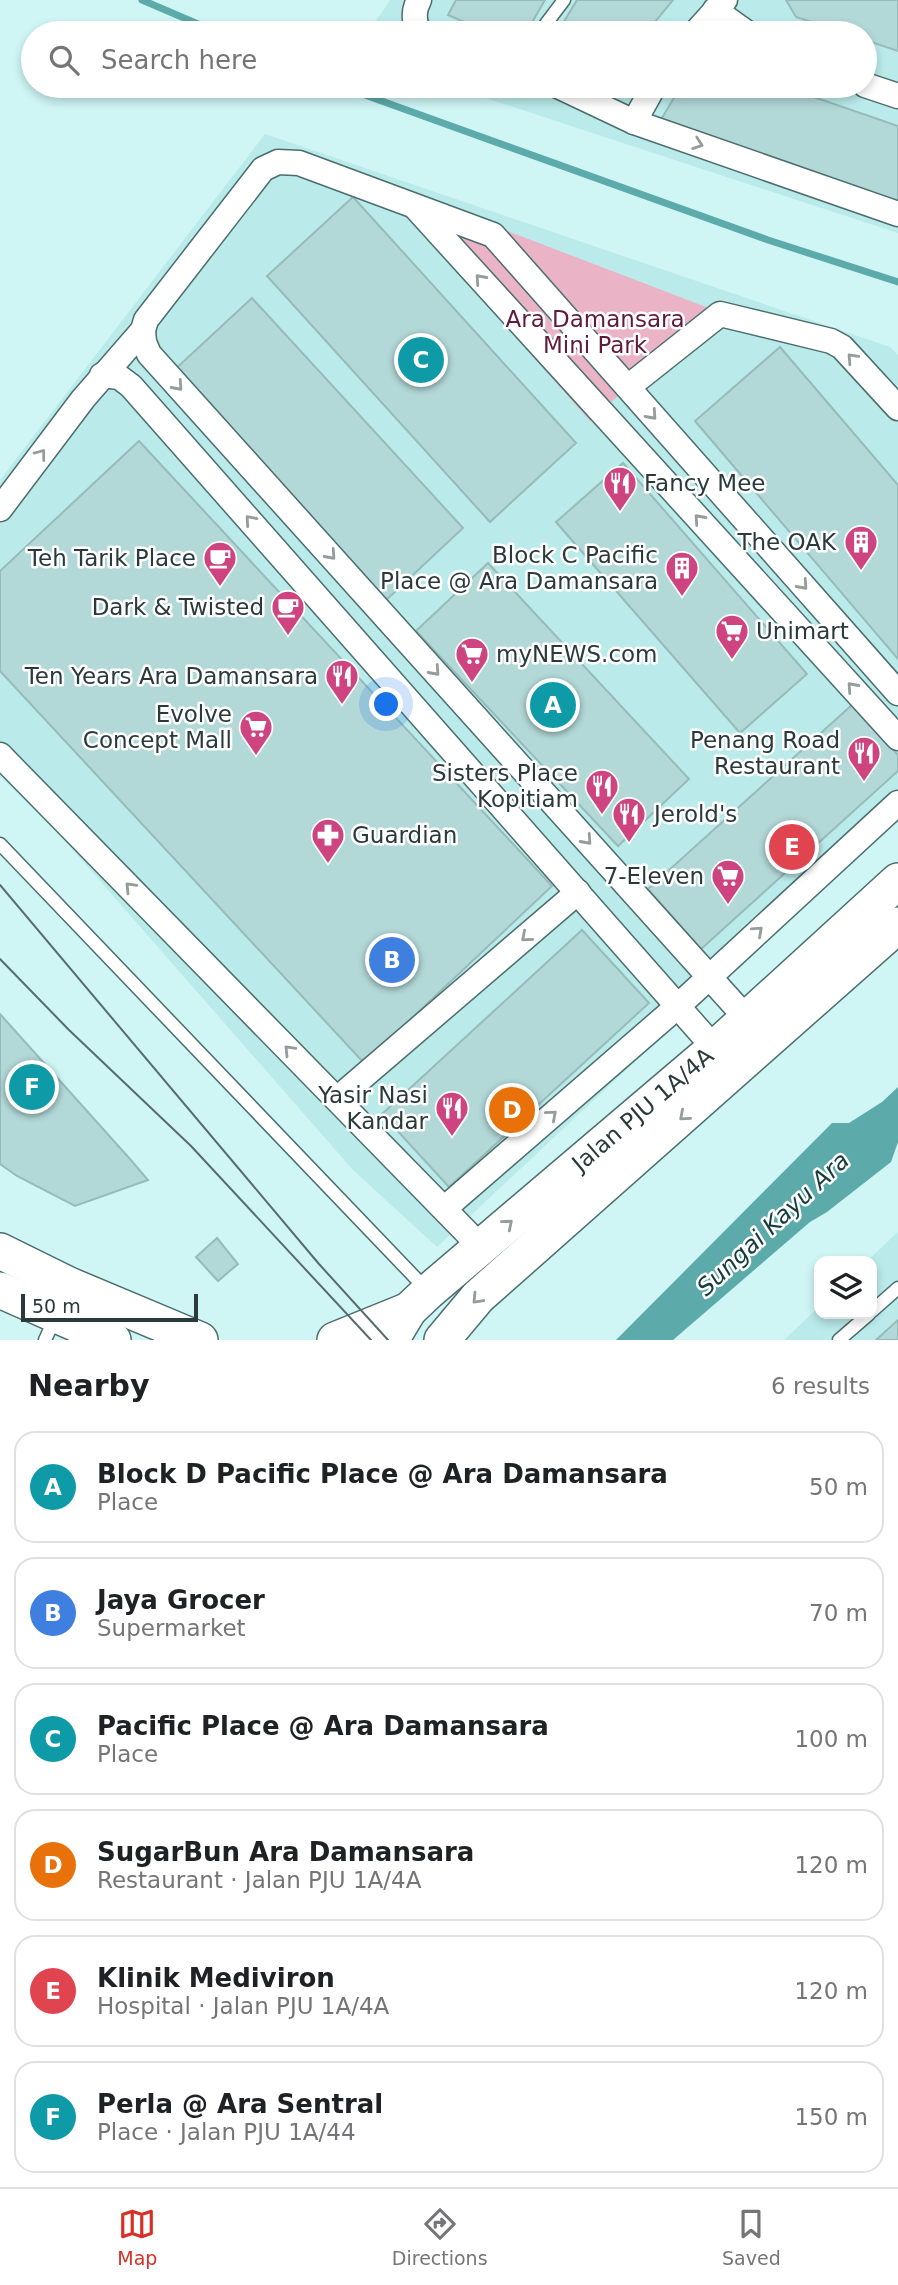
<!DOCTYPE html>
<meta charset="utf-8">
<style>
:root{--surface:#fff;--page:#f2f2f2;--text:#202124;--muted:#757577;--line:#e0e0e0;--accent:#d93025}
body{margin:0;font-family:"DejaVu Sans",sans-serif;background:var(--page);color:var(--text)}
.controls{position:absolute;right:21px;bottom:21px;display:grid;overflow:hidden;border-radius:14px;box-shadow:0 4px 10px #0003}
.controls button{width:63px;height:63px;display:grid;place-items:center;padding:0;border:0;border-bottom:2px solid var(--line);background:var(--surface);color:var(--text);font:35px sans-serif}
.scale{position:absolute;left:21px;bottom:18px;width:177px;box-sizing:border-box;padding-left:7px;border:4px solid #2a3939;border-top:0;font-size:19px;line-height:24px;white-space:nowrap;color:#2a3939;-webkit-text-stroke:5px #fff;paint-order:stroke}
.you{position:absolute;left:387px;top:705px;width:24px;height:24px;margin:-18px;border:5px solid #fff;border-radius:50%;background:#1a73e8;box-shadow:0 0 0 10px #1a73e833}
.badge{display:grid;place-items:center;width:46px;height:46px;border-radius:50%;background:var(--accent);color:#fff;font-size:23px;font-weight:700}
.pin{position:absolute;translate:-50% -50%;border:4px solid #fff;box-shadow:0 2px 7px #0006}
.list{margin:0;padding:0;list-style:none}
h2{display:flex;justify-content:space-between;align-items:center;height:91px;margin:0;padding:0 28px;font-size:30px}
h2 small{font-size:23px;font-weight:400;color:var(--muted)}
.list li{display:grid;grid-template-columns:46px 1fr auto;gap:21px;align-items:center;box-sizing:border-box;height:112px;margin:0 14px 14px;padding:0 14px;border:2px solid var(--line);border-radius:21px}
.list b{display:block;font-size:26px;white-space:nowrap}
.list p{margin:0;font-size:23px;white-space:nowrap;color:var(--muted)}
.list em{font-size:23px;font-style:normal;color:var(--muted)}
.icon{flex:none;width:38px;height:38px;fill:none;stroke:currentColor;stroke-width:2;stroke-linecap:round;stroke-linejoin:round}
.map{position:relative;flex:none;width:898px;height:1340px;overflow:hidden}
.search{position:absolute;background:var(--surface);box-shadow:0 4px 10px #0003;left:21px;right:21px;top:21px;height:77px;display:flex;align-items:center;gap:18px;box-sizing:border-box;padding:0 24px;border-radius:38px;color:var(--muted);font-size:26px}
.sheet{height:847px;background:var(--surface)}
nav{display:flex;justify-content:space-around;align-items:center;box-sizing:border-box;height:98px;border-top:2px solid var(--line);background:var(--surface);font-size:19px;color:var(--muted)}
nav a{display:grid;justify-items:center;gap:4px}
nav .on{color:var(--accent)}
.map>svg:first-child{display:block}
.built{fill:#baeaea}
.green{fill:#eab4c6}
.water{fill:#5daaaa}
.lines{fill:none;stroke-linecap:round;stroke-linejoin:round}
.stream{stroke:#5daaaa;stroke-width:7}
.building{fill:#b3d8d8;stroke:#96bbba;stroke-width:2}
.lane-casing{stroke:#4b6d6d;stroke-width:15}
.street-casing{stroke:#4b6d6d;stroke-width:27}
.secondary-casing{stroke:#4b6d6d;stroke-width:38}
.lane{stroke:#fff;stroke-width:12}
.street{stroke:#fff;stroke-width:24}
.secondary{stroke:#fff;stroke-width:35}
.tram{stroke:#576c6c;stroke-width:2}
.oneway{stroke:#949c9c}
.labels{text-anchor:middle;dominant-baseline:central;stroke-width:5;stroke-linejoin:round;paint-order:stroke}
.park-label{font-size:23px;fill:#611b3a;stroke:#fff}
.poi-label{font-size:23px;fill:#2a3939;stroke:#fff;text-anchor:end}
.street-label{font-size:23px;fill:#2a3939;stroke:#fff}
.water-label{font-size:24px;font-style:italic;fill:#163c3c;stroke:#fff}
</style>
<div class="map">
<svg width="898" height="1340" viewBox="0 0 898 1340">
<rect width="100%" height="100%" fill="#cff5f5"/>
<g class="built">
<path d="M390 0H898V233L449 86H865V33H368Z"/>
<path d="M265 134 890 347 898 355V815L437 1247 353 1170 59 834 0 776V480Z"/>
<path d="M898 1232V1340H784L819 1307V1314H872V1261H867Z"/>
</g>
<path class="green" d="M377 181 714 310 590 421Z"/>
<path class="water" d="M898 1087V1142L891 1162 827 1212 810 1222 673 1340H616L832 1123H849L882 1102Z"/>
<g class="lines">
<g class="stream">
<path d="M142 0 219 33"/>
<path d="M340 86 768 240 898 282"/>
</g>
</g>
<g class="building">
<path d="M456 0H545L526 33H489L448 15Z"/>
<path d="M577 0H673L646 33H557Z"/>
<path d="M786 0H898V51L865 40V33H845L796 17Z"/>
<path d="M681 86H782L898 126V204L659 123Z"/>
<path d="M353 197 576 443 490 522 267 276Z"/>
<path d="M252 298 463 528 383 603 171 373Z"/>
<path d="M780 347 898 485V659L695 421Z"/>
<path d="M139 441 552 886 364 1063 0 671V571Z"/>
<path d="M623 463 807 674 740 733 556 522Z"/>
<path d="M488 563 689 779 618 846 416 631Z"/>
<path d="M853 704 898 755V771L701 949 648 889Z"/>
<path d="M582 930 649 1003 449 1187 382 1114Z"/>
<path d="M0 1014 130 1159 148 1180 75 1206 17 1176 0 1164Z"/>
<path d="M217 1238 238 1264 218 1281 196 1257Z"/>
<path d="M898 1320V1340H876Z"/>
</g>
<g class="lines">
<defs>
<g id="lane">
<path d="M539 33 564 0"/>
<path d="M0 844 426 1289"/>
<path d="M872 1311 898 1288"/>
<path d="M45 1340 55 1318"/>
<path d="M839 1340 869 1314"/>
</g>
<g id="street">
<path d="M419 0C413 11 414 20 418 31L424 33"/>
<path d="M715 10 747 33"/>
<path d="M695 33 725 0"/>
<path d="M865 85 898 96"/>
<path d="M558 86 634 122 898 214"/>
<path d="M634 122 654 86"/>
<path d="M416 208 898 738"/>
<path d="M143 330 144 342 149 354 757 1030"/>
<path d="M102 375 119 377 131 386 725 1060"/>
<path d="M628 387 720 314 831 341 842 347 898 408"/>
<path d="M0 509 83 399 143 330 146 320 263 169 278 162 299 163 493 235 898 693"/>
<path d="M0 755 481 1247"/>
<path d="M337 1099 578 892"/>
<path d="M445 1208 678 1006 898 803"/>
</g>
<g id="secondary">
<path d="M0 1251 69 1285 200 1340"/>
<path d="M0 1290 113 1340"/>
<path d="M335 1340 409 1310"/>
<path id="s1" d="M391 1340 409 1310 428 1292 715 1048 898 881"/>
<path d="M442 1340 478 1297 898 925"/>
</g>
</defs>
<use href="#lane" class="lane-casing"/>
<use href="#street" class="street-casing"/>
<use href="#secondary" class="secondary-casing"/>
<use href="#lane" class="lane"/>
<use href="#street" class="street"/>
<use href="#secondary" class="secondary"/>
<g class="tram">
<path d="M0 885 319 1264 388 1340"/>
<path d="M0 959 69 1030 191 1146 371 1340"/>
</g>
</g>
<defs><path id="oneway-chevron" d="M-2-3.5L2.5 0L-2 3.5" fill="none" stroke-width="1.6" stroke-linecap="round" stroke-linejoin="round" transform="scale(1.75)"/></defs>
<g class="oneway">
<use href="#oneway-chevron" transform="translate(698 144) rotate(19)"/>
<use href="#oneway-chevron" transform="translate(480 279) rotate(-132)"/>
<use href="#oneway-chevron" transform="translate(852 358) rotate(-133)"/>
<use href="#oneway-chevron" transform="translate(178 386) rotate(48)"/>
<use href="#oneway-chevron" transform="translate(652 415) rotate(48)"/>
<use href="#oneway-chevron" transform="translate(41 454) rotate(-53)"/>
<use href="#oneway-chevron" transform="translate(699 519) rotate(-132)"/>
<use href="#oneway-chevron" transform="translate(250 520) rotate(-131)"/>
<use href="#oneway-chevron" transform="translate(331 555) rotate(48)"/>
<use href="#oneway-chevron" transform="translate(803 585) rotate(48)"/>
<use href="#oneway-chevron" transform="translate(435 671) rotate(48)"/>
<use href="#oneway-chevron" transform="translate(852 687) rotate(-132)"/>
<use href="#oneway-chevron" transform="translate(587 840) rotate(48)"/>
<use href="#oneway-chevron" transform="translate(130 887) rotate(-134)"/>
<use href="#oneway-chevron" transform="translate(758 931) rotate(-42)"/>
<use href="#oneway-chevron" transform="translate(526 937) rotate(139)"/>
<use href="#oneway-chevron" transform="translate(289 1050) rotate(-134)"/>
<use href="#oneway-chevron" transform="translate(552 1115) rotate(-41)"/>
<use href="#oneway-chevron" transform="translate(684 1116) rotate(139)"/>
<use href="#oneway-chevron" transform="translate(508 1224) rotate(-40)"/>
<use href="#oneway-chevron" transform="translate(477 1299) rotate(134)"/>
</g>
<defs>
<symbol id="restaurant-pin" viewBox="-11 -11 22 30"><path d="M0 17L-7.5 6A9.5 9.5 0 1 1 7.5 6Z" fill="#cd4481" stroke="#fff"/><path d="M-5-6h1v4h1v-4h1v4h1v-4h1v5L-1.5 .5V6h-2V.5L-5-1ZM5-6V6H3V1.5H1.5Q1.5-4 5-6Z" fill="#fff"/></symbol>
<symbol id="building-pin" viewBox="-11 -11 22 30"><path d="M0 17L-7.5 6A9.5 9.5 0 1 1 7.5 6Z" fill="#cd4481" stroke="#fff"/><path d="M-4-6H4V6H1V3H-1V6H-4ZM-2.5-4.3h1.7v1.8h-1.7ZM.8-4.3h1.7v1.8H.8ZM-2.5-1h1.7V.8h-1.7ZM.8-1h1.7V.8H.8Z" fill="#fff"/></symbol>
<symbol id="cafe-pin" viewBox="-11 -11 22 30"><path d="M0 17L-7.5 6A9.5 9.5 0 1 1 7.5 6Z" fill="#cd4481" stroke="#fff"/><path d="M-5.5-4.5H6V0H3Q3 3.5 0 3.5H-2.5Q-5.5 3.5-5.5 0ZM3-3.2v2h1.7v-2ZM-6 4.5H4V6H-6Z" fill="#fff"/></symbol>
<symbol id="supermarket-pin" viewBox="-11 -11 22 30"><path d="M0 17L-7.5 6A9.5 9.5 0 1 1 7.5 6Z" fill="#cd4481" stroke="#fff"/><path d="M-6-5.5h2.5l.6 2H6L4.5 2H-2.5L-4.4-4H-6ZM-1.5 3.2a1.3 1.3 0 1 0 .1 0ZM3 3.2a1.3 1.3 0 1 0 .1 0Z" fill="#fff"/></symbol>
<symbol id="pharmacy-pin" viewBox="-11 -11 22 30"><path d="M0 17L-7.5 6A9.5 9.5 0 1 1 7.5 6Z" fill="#cd4481" stroke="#fff"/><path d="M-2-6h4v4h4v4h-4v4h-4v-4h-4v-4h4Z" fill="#fff"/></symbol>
</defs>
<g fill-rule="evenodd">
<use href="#restaurant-pin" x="601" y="464" width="38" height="52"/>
<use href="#building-pin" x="842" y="523" width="38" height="52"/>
<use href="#cafe-pin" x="201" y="539" width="38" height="52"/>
<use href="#building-pin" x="663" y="549" width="38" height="52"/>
<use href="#cafe-pin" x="269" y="588" width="38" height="52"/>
<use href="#supermarket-pin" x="713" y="612" width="38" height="52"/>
<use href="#supermarket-pin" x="453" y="635" width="38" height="52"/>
<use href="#restaurant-pin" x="323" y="657" width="38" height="52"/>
<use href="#supermarket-pin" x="237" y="708" width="38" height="52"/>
<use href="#restaurant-pin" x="845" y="734" width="38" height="52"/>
<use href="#restaurant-pin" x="583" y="767" width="38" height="52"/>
<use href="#restaurant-pin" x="610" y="795" width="38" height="52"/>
<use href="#pharmacy-pin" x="309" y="816" width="38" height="52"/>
<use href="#supermarket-pin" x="709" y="857" width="38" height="52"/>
<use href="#restaurant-pin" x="433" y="1089" width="38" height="52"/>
</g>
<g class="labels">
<g class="park-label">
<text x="595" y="319">Ara Damansara<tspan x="595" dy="26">Mini Park</tspan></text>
</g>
<g class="poi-label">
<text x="644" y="483" text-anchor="start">Fancy Mee</text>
<text x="836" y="542">The OAK</text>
<text x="658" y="555">Block C Pacific<tspan x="658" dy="26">Place @ Ara Damansara</tspan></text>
<text x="196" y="558">Teh Tarik Place</text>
<text x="264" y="607">Dark &amp; Twisted</text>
<text x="756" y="631" text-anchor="start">Unimart</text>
<text x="496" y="654" text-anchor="start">myNEWS.com</text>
<text x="318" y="676">Ten Years Ara Damansara</text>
<text x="232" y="714">Evolve<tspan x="232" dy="26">Concept Mall</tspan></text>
<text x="840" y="740">Penang Road<tspan x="840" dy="26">Restaurant</tspan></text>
<text x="578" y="773">Sisters Place<tspan x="578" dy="26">Kopitiam</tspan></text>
<text x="654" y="814" text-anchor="start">Jerold's</text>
<text x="352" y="835" text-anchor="start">Guardian</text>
<text x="704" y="876">7-Eleven</text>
<text x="428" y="1095">Yasir Nasi<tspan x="428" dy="26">Kandar</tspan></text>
</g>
<g class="street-label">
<text stroke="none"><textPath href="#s1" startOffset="343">Jalan PJU 1A/4A</textPath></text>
</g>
<g class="water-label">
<text transform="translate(773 1224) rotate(-43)">Sungai Kayu Ara</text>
</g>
</g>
</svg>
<div class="controls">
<button><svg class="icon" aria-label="layers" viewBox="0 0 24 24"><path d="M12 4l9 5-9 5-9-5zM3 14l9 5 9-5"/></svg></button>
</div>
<div class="scale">50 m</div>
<div class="you"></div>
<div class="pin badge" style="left:553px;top:705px;background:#0f9aa8">A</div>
<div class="pin badge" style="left:392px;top:960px;background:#3f7fe0">B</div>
<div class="pin badge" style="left:421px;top:360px;background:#0f9aa8">C</div>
<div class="pin badge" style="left:512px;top:1110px;background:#e8710a">D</div>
<div class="pin badge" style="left:792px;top:847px;background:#e0444e">E</div>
<div class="pin badge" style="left:32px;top:1087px;background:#0f9aa8">F</div>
<div class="search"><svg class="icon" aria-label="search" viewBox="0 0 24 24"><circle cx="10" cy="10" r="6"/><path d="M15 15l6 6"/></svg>Search here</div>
</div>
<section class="sheet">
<h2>Nearby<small>6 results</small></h2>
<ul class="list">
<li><span class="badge" style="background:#0f9aa8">A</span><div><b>Block D Pacific Place @ Ara Damansara</b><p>Place</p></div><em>50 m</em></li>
<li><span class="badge" style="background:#3f7fe0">B</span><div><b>Jaya Grocer</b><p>Supermarket</p></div><em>70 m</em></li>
<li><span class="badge" style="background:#0f9aa8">C</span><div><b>Pacific Place @ Ara Damansara</b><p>Place</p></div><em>100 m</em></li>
<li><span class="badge" style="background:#e8710a">D</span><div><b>SugarBun Ara Damansara</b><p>Restaurant · Jalan PJU 1A/4A</p></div><em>120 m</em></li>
<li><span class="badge" style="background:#e0444e">E</span><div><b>Klinik Mediviron</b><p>Hospital · Jalan PJU 1A/4A</p></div><em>120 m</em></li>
<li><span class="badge" style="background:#0f9aa8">F</span><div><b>Perla @ Ara Sentral</b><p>Place · Jalan PJU 1A/44</p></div><em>150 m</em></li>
</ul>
</section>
<nav>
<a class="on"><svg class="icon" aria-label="map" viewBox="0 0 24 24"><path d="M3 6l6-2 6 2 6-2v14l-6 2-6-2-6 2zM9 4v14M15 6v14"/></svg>Map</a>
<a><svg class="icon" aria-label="directions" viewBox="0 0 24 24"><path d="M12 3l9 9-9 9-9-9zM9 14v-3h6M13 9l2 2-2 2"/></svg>Directions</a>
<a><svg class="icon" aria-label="saved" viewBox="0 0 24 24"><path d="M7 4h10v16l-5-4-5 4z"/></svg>Saved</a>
</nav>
